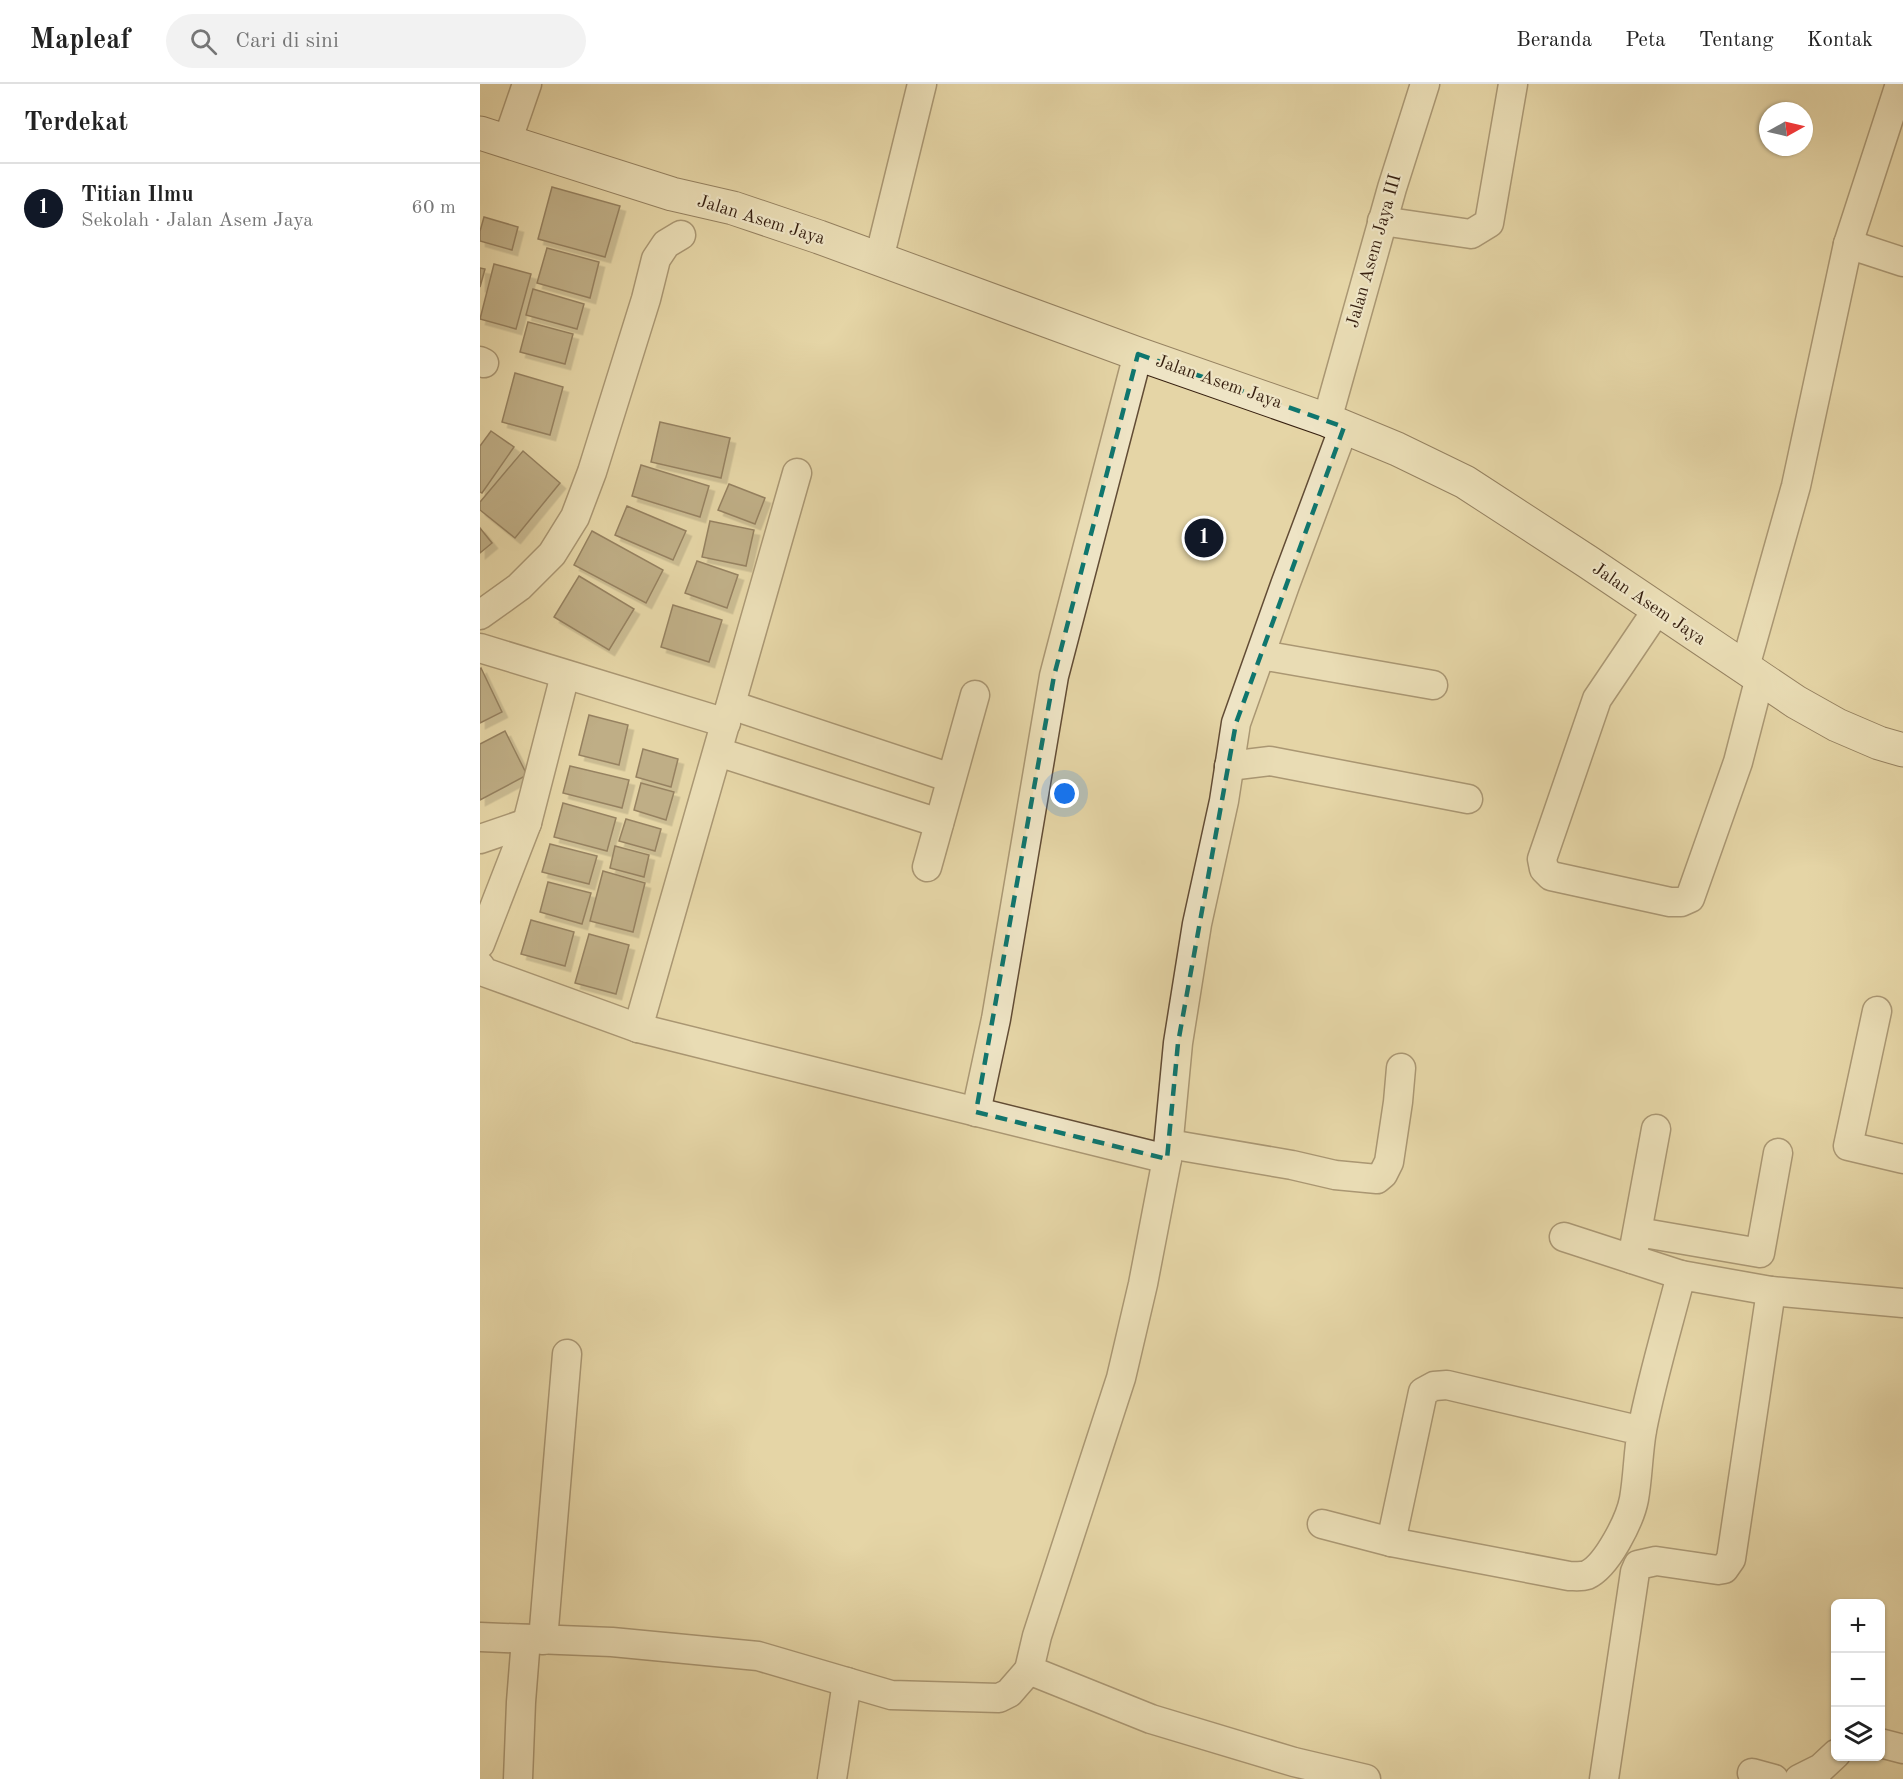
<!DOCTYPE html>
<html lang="id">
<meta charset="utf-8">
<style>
:root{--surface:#fff;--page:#f2f2f2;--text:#222;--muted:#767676;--line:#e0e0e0;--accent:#111827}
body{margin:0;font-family:"Old Standard TT",serif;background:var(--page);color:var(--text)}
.controls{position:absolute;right:18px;bottom:18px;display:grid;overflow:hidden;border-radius:9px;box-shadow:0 2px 4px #0004}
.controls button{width:54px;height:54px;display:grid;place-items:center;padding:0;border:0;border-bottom:2px solid var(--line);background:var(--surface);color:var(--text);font:30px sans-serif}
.compass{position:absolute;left:1279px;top:18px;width:54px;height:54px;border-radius:50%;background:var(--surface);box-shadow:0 2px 4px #0004;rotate:82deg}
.you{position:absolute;left:585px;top:710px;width:21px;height:21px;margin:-15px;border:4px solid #fff;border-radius:50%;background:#1a73e8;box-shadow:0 0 0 9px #1a73e833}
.badge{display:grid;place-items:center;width:39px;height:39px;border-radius:50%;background:var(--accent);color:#fff;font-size:20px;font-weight:700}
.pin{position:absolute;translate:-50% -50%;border:3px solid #fff;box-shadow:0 2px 6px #0006}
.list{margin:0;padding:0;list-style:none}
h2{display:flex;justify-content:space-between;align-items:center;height:78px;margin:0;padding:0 24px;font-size:26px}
h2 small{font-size:20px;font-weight:400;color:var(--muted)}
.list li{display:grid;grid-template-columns:39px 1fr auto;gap:18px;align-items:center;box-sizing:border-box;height:90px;padding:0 24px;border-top:2px solid var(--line)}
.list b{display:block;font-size:22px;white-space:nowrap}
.list p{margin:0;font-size:20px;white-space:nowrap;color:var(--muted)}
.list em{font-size:20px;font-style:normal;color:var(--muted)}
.icon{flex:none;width:33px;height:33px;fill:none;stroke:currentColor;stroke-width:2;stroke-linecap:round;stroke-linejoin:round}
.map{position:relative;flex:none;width:1423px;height:1695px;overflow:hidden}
header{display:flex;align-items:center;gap:36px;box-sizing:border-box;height:84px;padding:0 30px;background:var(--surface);border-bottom:2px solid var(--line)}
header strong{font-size:28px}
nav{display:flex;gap:33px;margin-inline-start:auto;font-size:21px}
.search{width:420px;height:54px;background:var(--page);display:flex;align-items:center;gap:15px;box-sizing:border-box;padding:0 21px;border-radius:33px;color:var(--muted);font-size:22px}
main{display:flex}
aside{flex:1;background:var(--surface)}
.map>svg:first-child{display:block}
.building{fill:#917e5e;stroke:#361f0f;stroke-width:1.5;filter:url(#shadow)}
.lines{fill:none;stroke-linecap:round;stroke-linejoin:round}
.street-casing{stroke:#624c35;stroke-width:31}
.secondary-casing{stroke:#361f0f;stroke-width:35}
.street{stroke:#eee4c5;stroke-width:28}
.secondary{stroke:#eee4c5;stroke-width:33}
.marked{fill:none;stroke:#0f766e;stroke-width:4.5;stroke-dasharray:12 8;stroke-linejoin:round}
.labels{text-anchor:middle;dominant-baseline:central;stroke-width:4.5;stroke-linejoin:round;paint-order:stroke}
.street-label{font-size:18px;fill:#361f0f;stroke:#eee4c5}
</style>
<header>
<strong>Mapleaf</strong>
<div class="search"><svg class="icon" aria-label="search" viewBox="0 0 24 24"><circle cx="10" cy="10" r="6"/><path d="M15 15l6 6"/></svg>Cari di sini</div>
<nav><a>Beranda</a><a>Peta</a><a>Tentang</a><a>Kontak</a></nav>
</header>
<main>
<aside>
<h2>Terdekat<small></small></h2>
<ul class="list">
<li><span class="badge">1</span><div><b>Titian Ilmu</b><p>Sekolah · Jalan Asem Jaya</p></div><em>60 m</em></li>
</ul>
</aside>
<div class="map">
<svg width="1423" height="1695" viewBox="0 0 1423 1695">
<defs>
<filter id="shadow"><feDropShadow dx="5.5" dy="5.5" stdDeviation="0" flood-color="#0004"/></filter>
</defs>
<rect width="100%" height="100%" fill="#e5d5a6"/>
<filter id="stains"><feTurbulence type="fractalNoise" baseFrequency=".00333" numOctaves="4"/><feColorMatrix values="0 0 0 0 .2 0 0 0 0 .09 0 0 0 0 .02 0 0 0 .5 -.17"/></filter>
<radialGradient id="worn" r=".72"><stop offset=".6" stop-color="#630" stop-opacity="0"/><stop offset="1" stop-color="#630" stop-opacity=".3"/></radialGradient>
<g class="building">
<path d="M72 103 140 122 125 173 58 155Z"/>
<path d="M4 133 38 143 32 166 0 157V147Z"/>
<path d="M67 164 119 178 110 214 57 199Z"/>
<path d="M14 180 51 190 36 245 0 235Z"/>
<path d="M0 184 5 185 0 203Z"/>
<path d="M53 205 104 220 97 245 46 231Z"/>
<path d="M48 238 93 250 85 280 40 268Z"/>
<path d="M35 289 83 303 70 351 22 338Z"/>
<path d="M180 338 250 354 241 394 171 378Z"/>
<path d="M11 347 34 363 2 409 0 408V362Z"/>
<path d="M43 367 80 399 35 454 0 426V418Z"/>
<path d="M161 381 229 402 220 433 152 412Z"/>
<path d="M249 400 285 414 275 440 238 426Z"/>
<path d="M147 422 206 447 193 476 135 451Z"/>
<path d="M230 437 274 446 266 482 222 473Z"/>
<path d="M0 444 12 459 0 469Z"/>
<path d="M112 447 183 486 166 519 94 481Z"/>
<path d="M217 477 258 491 247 524 205 509Z"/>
<path d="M99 492 154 525 129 566 74 533Z"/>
<path d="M193 521 242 536 229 578 181 563Z"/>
<path d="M1 584 22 628 0 639V585Z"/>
<path d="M109 631 148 641 139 681 99 671Z"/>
<path d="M25 647 47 691 0 716V660Z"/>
<path d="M163 665 198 675 191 703 156 693Z"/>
<path d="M90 682 149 696 142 724 83 709Z"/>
<path d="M161 699 194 708 186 736 154 726Z"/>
<path d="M83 719 136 734 127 767 74 753Z"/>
<path d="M146 735 181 745 175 767 139 757Z"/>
<path d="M70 760 117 772 109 800 62 788Z"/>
<path d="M135 762 169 771 164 793 130 784Z"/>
<path d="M123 787 165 799 153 848 110 837Z"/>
<path d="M68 798 111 809 102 840 60 828Z"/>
<path d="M51 836 94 848 85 882 41 870Z"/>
<path d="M109 850 149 861 136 910 95 899Z"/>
</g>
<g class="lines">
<defs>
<g id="street">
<path d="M27 58 47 0"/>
<path d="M902 137 991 150 1009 139 1033 0"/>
<path d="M1368 160 1420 0"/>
<path d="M399 175 442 0"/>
<path d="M0 277 4 279"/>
<path d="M847 336 912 104 945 0"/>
<path d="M864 343 805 501 756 639 744 717 717 840 698 959 687 1075 663 1200 641 1294 557 1552 549 1586 671 1635 814 1678 886 1695"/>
<path d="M1177 526 1117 615 1062 775 1064 785 1071 792 1190 818H1201L1210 814 1258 678 1280 593"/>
<path d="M0 531 39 503 72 470 95 433 112 388 166 215 176 175 186 160 201 151"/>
<path d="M0 564 246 639"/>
<path d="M781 571 953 601"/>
<path d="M1265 583 1316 402 1368 160 1423 178"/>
<path d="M251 621 471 694"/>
<path d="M238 668 459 739"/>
<path d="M749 682 790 677 988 715"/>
<path d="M0 755 47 739"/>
<path d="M447 783 495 611"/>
<path d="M0 860 47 739 85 591"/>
<path d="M0 882 4 888 158 944 687 1075"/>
<path d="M1397 927 1368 1062 1423 1075"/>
<path d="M158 944 317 389"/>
<path d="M496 1028 516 935 574 592 658 270"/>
<path d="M689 1060 812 1081 855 1091 897 1095 903 1090 909 1078 918 1018 921 984"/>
<path d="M1158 1148 1280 1169 1298 1069"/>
<path d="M1084 1153 1201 1191"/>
<path d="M1152 1175 1176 1045"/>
<path d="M1162 1347 967 1301 954 1302 943 1308 911 1458 1089 1492C1095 1492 1101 1493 1107 1491 1127 1482 1150 1436 1154 1415 1158 1392 1158 1369 1162 1346 1172 1294 1188 1242 1201 1191L1291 1207 1423 1219"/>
<path d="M842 1440 911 1458"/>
<path d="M0 1553 132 1558 278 1572 411 1611 519 1614 529 1609 549 1586"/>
<path d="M63 1556 87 1270"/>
<path d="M1400 1659 1423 1665"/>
<path d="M1272 1689 1294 1695"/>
<path d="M38 1695 41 1618 46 1555"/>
<path d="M352 1695 367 1598"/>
<path d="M1124 1695 1155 1488 1158 1481 1176 1477 1238 1486 1244 1485 1251 1475 1291 1207"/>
<path d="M1319 1695 1341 1684 1356 1670"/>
</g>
<path id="secondary" d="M0 49 192 110 253 124 339 153 658 270 847 336 917 365 985 398 1108 478 1316 618 1357 641 1399 659 1423 666"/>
</defs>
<use href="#street" class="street-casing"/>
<use href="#secondary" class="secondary-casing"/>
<use href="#street" class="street"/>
<use href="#secondary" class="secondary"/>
</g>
<path d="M0 0H1423V1695H0ZM658 270 864 343 756 639 698 959 687 1075 496 1028 574 592Z" fill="#e5d5a6" fill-opacity=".55" fill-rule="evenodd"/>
<path class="marked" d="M658 270 864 343 756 639 698 959 687 1075 496 1028 574 592Z"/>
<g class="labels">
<g class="street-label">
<text transform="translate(281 136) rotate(17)">Jalan Asem Jaya</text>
<text transform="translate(894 167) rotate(-74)">Jalan Asem Jaya III</text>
<text transform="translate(739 298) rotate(19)">Jalan Asem Jaya</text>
<text transform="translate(1169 520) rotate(34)">Jalan Asem Jaya</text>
</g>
</g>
<rect width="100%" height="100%" filter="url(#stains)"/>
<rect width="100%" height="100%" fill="url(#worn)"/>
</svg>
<div class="controls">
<button>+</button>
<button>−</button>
<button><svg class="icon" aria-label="layers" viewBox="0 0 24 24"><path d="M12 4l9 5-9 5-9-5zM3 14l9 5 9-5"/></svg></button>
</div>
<svg class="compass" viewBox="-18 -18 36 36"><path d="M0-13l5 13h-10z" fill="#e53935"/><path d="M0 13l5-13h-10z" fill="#767676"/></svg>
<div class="you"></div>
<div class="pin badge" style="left:724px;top:454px">1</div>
</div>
</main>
